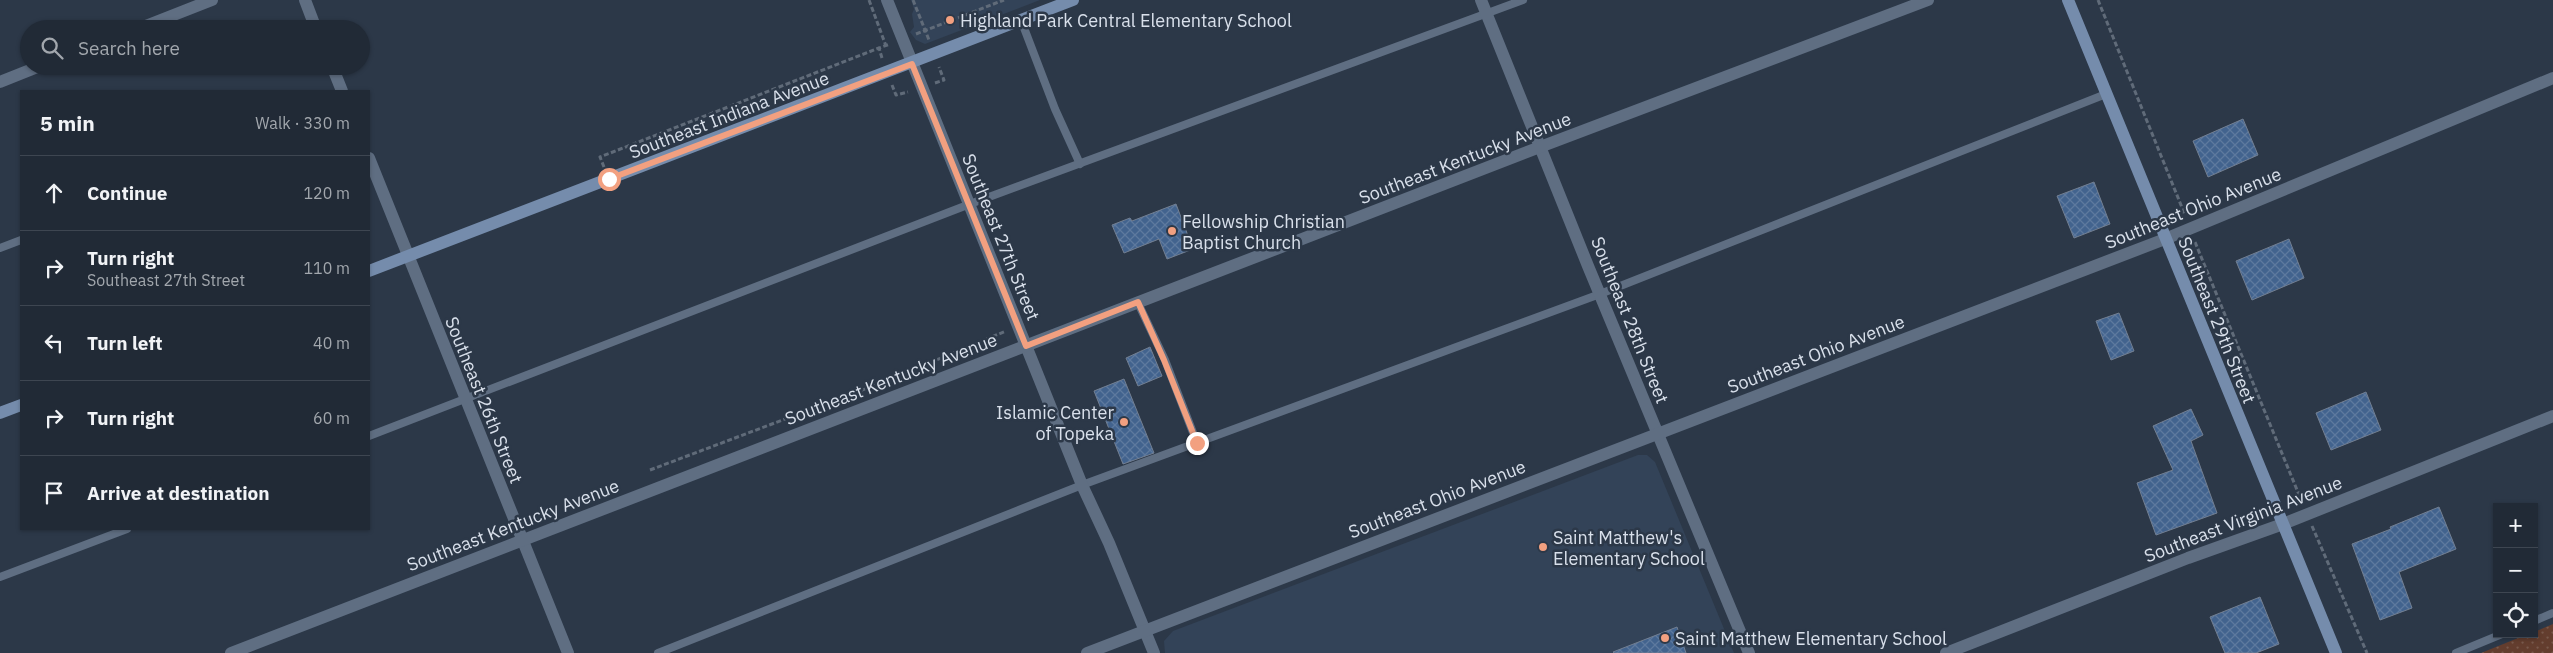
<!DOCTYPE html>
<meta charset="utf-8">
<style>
:root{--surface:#212a36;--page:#29323e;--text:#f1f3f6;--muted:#a2a7ad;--line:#3e4651}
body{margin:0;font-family:"IBM Plex Sans",sans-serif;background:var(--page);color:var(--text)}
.controls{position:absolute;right:15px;bottom:15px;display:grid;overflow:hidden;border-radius:0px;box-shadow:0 1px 4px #0004}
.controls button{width:45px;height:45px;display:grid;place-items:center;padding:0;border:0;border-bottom:1px solid var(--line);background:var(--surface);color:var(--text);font:25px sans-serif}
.stop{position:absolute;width:15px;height:15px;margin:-11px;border:4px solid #f2a080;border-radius:50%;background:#fff}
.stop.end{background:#f2a080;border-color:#fff;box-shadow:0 1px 5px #0008}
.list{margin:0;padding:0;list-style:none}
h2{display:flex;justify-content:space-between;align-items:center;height:65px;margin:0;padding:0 20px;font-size:21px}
h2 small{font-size:16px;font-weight:400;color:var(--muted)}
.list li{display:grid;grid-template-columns:32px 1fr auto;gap:15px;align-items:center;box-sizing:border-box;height:75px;padding:0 20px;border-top:1px solid var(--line)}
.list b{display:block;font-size:19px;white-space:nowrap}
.list p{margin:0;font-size:16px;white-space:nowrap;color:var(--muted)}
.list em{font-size:16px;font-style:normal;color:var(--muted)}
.icon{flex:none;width:28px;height:28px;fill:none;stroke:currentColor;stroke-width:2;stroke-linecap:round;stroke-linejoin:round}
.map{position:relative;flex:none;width:2553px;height:653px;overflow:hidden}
.search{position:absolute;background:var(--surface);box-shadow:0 1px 4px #0004;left:20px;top:20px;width:350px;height:55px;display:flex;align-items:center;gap:12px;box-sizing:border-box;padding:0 18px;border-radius:28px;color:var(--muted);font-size:19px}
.panel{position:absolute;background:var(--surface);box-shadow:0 1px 4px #0004;left:20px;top:90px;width:350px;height:440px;border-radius:0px}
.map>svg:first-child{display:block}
.built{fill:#334358}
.grass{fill:url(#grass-dots)}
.building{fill:url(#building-cross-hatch);stroke:#727f92}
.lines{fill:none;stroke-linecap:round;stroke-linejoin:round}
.path{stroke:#606b79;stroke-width:3;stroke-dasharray:5 2.5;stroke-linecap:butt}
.lane{stroke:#5f6e82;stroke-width:8}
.street{stroke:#5f6e82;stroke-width:12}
.secondary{stroke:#758cac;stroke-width:12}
.route{stroke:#f2a080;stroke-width:6}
.poi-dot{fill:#f2a080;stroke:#2c3848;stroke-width:2}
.labels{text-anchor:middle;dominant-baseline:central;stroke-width:5;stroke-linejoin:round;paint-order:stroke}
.poi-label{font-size:18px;fill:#d9e0eb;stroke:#2c3848;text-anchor:start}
.street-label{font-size:18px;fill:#d9e0eb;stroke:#2c3848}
</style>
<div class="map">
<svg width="2553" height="653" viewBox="0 0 2553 653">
<defs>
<pattern id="grass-dots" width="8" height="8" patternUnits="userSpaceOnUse" patternTransform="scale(1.25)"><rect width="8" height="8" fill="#633d2e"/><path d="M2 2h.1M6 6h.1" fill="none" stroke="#79594c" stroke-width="1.8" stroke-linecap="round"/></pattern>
<pattern id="building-cross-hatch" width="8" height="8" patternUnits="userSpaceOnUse" patternTransform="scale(1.25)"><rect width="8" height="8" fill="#42638e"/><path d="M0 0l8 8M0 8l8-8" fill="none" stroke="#5d799e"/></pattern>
</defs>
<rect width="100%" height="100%" fill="#2c3848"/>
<g class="built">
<path d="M911 0H1040L925 44 916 40 910 32 914 27 912 14 914 9Z"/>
<path d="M1638 455H1647L1655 462 1734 653H1165L1164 641 1173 631Z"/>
</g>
<path class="grass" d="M2553 624V653H2481L2528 634H2534V632Z"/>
<g class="building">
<path d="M2243 119 2258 155 2208 177 2193 141Z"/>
<path d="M2094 182 2110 224 2074 238 2057 196Z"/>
<path d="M1176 204 1193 249 1167 259 1159 239 1124 253 1112 225 1130 218 1132 221Z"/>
<path d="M2289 239 2304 278 2252 300 2236 261Z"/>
<path d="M2119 313 2134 351 2111 360 2096 321Z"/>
<path d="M1150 347 1162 376 1138 386 1126 358Z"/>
<path d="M1124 379 1154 453 1123 464 1094 391Z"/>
<path d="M2366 392 2381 430 2331 450 2316 413Z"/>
<path d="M2191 409 2203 435 2191 441 2217 513 2156 535 2137 483 2173 470 2153 426Z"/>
<path d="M2439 507 2456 549 2399 572 2412 608 2380 620 2352 544 2391 529 2390 527Z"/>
<path d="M2260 597 2279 644 2256 653H2225L2210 617Z"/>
<path d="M1677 627 1686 653H1614L1613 652Z"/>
</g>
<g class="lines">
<g class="path">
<path d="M869 0 886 46"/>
<path d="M913 0 929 40"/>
<path d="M2098 0 2185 215"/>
<path d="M916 34 1004 0"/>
<path d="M882 58 879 48 890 44"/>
<path d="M935 83 944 80 939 67"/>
<path d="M892 85 896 95 908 92"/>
<path d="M604 167 600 157 879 48"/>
<path d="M2195 242 2302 502"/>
<path d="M650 470 886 381 1006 331"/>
<path d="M2312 526 2367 653"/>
</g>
<g class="lane">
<path d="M1021 20 1055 109 1080 164"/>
<path d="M0 248 21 240"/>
<path d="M1138 303 1165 360 1197 443"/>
<path d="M369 436 970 204 1523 0"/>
<path d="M0 577 127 529"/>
<path d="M2534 621 2553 613"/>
<path d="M658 653 1082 485 1600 294 2106 94"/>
<path d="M2456 653 2502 634"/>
</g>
<g class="street">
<path d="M305 0 316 29"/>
<path d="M887 0 1082 485 1109 543 1154 653"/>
<path d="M1481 0 1588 266 1749 653"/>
<path d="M138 29 212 0"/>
<path d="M332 66 342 91"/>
<path d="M0 82 40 66"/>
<path d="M369 158 568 653"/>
<path d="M231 653 1540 147 1928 0"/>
<path d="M1087 653 2165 239 2553 78"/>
<path d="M1946 653 2188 558 2283 524 2553 416"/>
</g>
<g class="secondary">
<path d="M2068 0 2336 653"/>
<path d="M369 271 1073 0"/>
<path d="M0 413 21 405"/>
</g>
</g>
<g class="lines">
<path class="route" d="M609 179 912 64 1026 346 1138 302 1164 360 1197 443"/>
</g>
<g class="poi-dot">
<circle cx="950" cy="20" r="5"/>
<circle cx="1172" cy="231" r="5"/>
<circle cx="1124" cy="422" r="5"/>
<circle cx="1543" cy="547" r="5"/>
<circle cx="1665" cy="638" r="5"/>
</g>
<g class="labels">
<g class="poi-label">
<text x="960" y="20">Highland Park Central Elementary School</text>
<text x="1182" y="221">Fellowship Christian<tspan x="1182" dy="21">Baptist Church</tspan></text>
<text x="1114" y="412" text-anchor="end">Islamic Center<tspan x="1114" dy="21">of Topeka</tspan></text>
<text x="1553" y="537">Saint Matthew's<tspan x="1553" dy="21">Elementary School</tspan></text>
<text x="1675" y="638">Saint Matthew Elementary School</text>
</g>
<g class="street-label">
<text transform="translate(729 115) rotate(-21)">Southeast Indiana Avenue</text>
<text transform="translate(1465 158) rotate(-21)">Southeast Kentucky Avenue</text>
<text transform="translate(2193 208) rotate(-22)">Southeast Ohio Avenue</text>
<text transform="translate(1001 237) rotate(68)">Southeast 27th Street</text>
<text transform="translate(1630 320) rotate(68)">Southeast 28th Street</text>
<text transform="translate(2217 320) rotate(68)">Southeast 29th Street</text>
<text transform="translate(1816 354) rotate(-21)">Southeast Ohio Avenue</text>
<text transform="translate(891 379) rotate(-21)">Southeast Kentucky Avenue</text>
<text transform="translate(484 400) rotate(68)">Southeast 26th Street</text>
<text transform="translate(1437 499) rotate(-21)">Southeast Ohio Avenue</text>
<text transform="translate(2243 519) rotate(-21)">Southeast Virginia Avenue</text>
<text transform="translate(513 525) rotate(-21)">Southeast Kentucky Avenue</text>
</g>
</g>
</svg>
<div class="controls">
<button>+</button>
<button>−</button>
<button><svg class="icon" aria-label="locate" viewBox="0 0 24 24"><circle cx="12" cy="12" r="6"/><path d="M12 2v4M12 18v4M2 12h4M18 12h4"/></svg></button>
</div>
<div class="stop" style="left:609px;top:179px"></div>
<div class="stop end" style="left:1197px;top:443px"></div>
<div class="search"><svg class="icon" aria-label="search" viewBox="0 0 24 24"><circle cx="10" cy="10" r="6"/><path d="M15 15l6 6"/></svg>Search here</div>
<section class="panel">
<h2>5 min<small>Walk · 330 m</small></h2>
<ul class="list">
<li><svg class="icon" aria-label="ahead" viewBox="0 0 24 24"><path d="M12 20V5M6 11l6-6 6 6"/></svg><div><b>Continue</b></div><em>120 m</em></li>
<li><svg class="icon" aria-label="right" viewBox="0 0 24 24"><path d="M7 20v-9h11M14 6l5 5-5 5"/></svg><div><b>Turn right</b><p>Southeast 27th Street</p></div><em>110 m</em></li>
<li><svg class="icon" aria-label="left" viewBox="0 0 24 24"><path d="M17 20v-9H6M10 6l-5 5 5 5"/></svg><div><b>Turn left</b></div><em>40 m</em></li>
<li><svg class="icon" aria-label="right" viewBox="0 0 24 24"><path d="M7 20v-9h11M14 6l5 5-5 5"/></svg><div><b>Turn right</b></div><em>60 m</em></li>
<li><svg class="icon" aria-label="arrive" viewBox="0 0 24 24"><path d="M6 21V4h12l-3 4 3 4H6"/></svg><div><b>Arrive at destination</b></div></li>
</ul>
</section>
</div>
